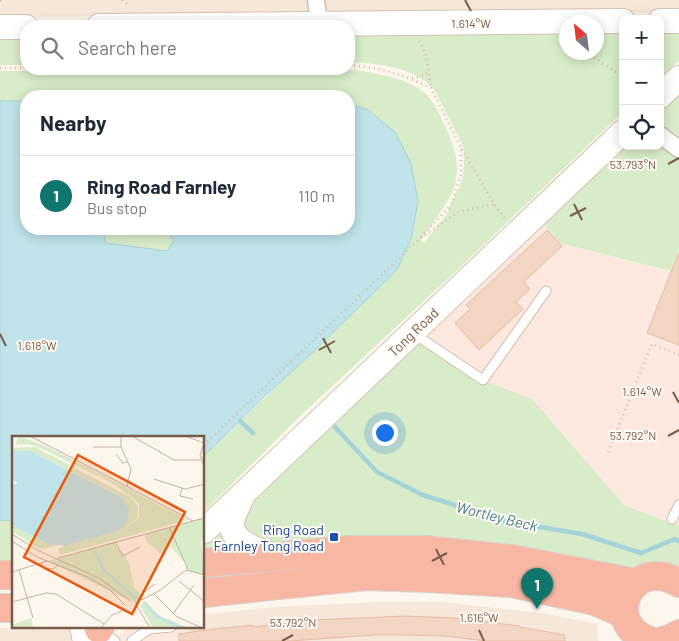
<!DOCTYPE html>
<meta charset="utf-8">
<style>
:root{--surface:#fff;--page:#f6f6f7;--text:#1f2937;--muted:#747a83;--line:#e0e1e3;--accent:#0f766e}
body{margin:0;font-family:Barlow,sans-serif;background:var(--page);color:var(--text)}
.controls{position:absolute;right:15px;top:15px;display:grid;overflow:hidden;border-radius:10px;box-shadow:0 2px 12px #0003}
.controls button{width:45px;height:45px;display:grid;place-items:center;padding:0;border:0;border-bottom:1px solid var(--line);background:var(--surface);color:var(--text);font:25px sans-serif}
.compass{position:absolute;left:559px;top:15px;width:45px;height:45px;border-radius:50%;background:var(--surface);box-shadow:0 2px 12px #0003;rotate:332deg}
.you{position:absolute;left:384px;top:432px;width:18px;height:18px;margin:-12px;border:4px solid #fff;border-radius:50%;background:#1a73e8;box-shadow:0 0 0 8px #1a73e833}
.badge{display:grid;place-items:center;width:32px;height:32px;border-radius:50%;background:var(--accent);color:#fff;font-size:16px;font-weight:700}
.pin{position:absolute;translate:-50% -41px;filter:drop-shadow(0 1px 2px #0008)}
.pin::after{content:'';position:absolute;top:26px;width:18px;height:15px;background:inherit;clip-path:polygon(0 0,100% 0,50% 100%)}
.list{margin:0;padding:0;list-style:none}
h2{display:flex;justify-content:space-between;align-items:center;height:65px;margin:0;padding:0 20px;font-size:21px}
h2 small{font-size:16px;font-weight:400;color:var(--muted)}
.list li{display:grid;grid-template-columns:32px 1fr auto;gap:15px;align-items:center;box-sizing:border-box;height:80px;padding:0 20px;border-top:1px solid var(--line)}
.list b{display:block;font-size:19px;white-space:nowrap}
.list p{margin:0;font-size:16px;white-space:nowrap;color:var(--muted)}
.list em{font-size:16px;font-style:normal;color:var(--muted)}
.icon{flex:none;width:28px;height:28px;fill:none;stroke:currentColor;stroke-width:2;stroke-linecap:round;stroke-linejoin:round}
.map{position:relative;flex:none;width:679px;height:641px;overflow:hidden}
.search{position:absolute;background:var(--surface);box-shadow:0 2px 12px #0003;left:20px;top:20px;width:335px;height:55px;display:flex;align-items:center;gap:12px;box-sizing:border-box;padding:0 18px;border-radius:20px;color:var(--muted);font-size:19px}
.panel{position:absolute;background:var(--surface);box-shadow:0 2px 12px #0003;left:20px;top:90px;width:335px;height:145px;border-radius:20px}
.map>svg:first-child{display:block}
.residential{fill:#f5e8da}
.commercial{fill:#fde8e0}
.green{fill:#d8ecc9}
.water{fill:#bfe3e8;stroke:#a5d3da}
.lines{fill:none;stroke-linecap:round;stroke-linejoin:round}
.stream{stroke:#a5d3da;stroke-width:4.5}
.building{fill:#f3d5c3;stroke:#e6bba3}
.lane-casing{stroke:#d1beb0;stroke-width:11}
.street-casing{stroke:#d1beb0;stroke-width:19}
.secondary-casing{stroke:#d6c0b0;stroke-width:26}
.highway-casing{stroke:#dad1cd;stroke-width:30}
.path{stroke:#d9b8a5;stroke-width:2.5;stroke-dasharray:1 4;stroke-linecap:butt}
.lane{stroke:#fff;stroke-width:9}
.street{stroke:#fff;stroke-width:16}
.secondary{stroke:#fff;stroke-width:24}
.highway{stroke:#f7b7a3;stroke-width:28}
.ticks{fill:none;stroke:#7a5c4d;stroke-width:2}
.transit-dot{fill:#1a4fb4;stroke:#fffaf3;stroke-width:2}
.labels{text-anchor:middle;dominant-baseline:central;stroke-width:4;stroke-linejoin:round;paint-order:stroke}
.street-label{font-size:14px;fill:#7a5c4d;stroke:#fffaf3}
.transit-label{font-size:14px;fill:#164399;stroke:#fffaf3;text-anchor:end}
.water-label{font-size:15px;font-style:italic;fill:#437c86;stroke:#fffaf3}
.inset-river{fill:none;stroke:#bfe3e8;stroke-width:2.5}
.inset-road{fill:none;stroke:#c5b3a7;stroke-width:1}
.view{fill:#e8590c;fill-opacity:0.15;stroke:#e8590c;stroke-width:2.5}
.inset-edge{fill:none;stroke:#7a5c4d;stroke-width:2.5}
.ticks-label{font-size:12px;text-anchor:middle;fill:#7a5c4d;stroke:#fffaf3;stroke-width:4;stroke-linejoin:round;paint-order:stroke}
</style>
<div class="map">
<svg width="679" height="641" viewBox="0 0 679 641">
<rect width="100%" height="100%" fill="#fdf6ec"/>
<g class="residential">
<path d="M0 0H679V12L0 17Z"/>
<path d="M378 602H444L542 613 597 624 599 641H187L186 627H204V614L276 607Z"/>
<path d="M52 627H72L74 636 71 641H0V628Z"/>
</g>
<g class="commercial">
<path d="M535 215 560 243 669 271 679 249V526L624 505 533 401 483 380 412 332Z"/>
<path d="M128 627H186L187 641H114Z"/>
</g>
<g class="green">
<path d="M566 28V52H596L597 28H623V112L454 273 297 419 204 512V456L363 303 368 110 349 104V96H26V101H0V71H42L56 69H344C366 71 412 78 427 95 437 106 443 122 449 135 456 152 460 169 454 188 449 201 430 227 421 240L424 243 446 215 463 178 464 165V148L434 89C412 66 378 64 349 62V32Z"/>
<path d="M660 29H679V61L660 78Z"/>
<rect x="0" y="35" width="26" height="30"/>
<path d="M679 78V249L670 271 560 243 535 215 623 146H660V96Z"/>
<path d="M134 229H164L174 240 167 251 106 243 104 234 115 230Z"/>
<path d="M412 332 483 380 533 400 624 505 679 526V566L669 577 626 596 512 583 204 593V531Z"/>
<path d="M14 520V560H0V521Z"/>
</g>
<path class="water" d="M0 101H26V229H134L115 230 104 234 106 243 167 251 174 240 164 229H349V104L368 110 395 132 411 163 418 201 411 239 397 270 309 356 265 396 204 456V437H14V520L0 521Z"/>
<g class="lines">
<g class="stream">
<path d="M240 421 253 433"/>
<path d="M335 427 377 472 423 495 509 522 582 534 641 553 675 539 679 541"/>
</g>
</g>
<g class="building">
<path d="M547 230 562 246 524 282 530 289 516 302 523 309 479 350 455 323 470 309 466 305Z"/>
<path d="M678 254H679V345L647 333Z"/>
<path d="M405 616 454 618 520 626V627L565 635V641H487L444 636 404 635H375L290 641H179V634L212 629 253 625V627L313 620Z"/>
</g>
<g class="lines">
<defs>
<g id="lane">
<path d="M413 333 483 380 546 291"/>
<path d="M672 519 679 505"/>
<path d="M102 631 115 641"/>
<path d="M132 641 149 629 171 627"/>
</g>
<g id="street">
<path d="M316 0 319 23"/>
<path d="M660 135 679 149"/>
</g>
<g id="secondary">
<path d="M660 21H679"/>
<path d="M99 26 623 21"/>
<path d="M0 27H26"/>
<path d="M660 96 679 78"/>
<path d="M242 497C239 505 232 516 232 524 231 543 261 551 274 556"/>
<path d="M204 531 623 132"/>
<path d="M82 627 85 641"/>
</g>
<g id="highway">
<path d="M204 563 351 550H425L512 559 636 583"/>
<path d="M0 575H14"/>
<path d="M204 593 366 576 427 578 512 583 595 601 624 614"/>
<path d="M0 608H14"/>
<path d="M99 629 100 627"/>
<path d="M650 641C599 623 631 554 679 583"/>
<path d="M663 641 670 639 679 634"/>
</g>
</defs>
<use href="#lane" class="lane-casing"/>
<use href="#street" class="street-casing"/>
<use href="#secondary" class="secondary-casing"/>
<use href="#highway" class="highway-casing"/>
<g class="path">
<path d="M122 0 130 6"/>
<path d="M0 1 1 0"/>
<path d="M419 41 426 54 431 88"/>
<path d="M586 52 623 77"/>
<path d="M0 68H26"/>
<path d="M412 78 420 77 429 72"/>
<path d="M462 149 494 204 505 219"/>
<path d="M421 238 458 212 494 204"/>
<path d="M204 445 416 242 451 205 461 175V148L431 88C401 74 382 68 349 65"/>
<path d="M608 452 652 344 679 355"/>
</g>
<use href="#lane" class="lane"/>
<use href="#street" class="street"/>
<use href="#secondary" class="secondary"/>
<use href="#highway" class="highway"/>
</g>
<path class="ticks" d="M465 0 471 11M668 164 679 158M574 204 582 220M570 216 586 208M0 334 6 346M323 338 331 353M319 350 335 341M673 392 679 403M668 436 679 430M436 549 444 565M432 561 447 553M479 630 484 641M282 641 293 635"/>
<rect class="transit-dot" x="329" y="532" width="10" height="10" rx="2.5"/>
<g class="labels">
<g class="street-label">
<text transform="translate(413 332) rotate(-44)">Tong Road</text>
</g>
<g class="transit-label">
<text x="324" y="529">Ring Road<tspan x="324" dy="16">Farnley Tong Road</tspan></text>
</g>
<g class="water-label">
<text transform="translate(497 516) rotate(14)">Wortley Beck</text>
</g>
</g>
<g transform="translate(12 436)">
<rect width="192" height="192" fill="#fdf6ec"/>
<path d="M7 0 36 11 176 84 48 119 46 112 106 95 109 61 18 15H0V12L23 11 118 61 126 70V81L113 93 127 82V68L120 61 98 46 33 14 17 8 3 9ZM190 82 192 90V102L189 104 192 139 174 134 173 127 159 111 149 118 134 105 133 98ZM0 88 5 92 44 110 28 113 0 95ZM103 106 117 127 122 151 133 163 123 167 35 125ZM133 165 148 180 177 192H141L128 170ZM19 182 21 192H0V189Z" fill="#d8ecc9"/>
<path d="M0 15H18L109 61 117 73 115 86 106 95 53 110 37 108 5 92 0 88V49L6 47 0 44Z" fill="#bfe3e8"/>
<path class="inset-river" d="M83 115 91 133 121 160 129 163M131 166 144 180 170 192"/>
<path class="inset-road" d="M18 0 181 85 193 82M109 0V11L119 33 115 50M120 0 162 24H189M173 0 192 7M192 7 188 19 193 33M81 11H109M104 18 111 27 116 26M142 43 173 53 193 48M170 52 168 60 181 63M157 91 176 133M0 98 25 114 87 142 118 165M0 105 25 121 76 141 98 154 113 169M103 106 111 120 128 111M46 122 181 85M29 127 31 132 41 133 46 129M7 134 21 182M0 136 35 125M167 145 193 166M129 158 143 148M142 158 164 180 190 192M0 166 34 157 44 158 92 188M123 167 147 155 174 134 193 139M125 170 138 192M161 178 182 149M89 192 100 179 114 173"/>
<path class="view" d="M66 19 173 76 120 178 12 121Z"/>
<rect width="192" height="192" class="inset-edge"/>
</g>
<g class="ticks-label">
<text x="471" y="28">1.614°W</text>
<text x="633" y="169">53.793°N</text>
<text x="37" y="350">1.618°W</text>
<text x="642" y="396">1.614°W</text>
<text x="633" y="440">53.792°N</text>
<text x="479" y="622">1.616°W</text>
<text x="293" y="627">53.792°N</text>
</g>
</svg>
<div class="controls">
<button>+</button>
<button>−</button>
<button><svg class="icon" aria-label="locate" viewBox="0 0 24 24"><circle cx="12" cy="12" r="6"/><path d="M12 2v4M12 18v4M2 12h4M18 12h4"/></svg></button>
</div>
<svg class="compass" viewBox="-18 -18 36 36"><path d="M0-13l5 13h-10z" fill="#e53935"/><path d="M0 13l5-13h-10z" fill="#747a83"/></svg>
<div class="you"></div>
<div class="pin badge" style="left:537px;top:609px">1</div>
<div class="search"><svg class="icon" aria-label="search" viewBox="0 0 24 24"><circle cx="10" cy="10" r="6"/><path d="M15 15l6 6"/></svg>Search here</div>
<section class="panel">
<h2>Nearby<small></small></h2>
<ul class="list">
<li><span class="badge">1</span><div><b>Ring Road Farnley</b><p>Bus stop</p></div><em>110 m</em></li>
</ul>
</section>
</div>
